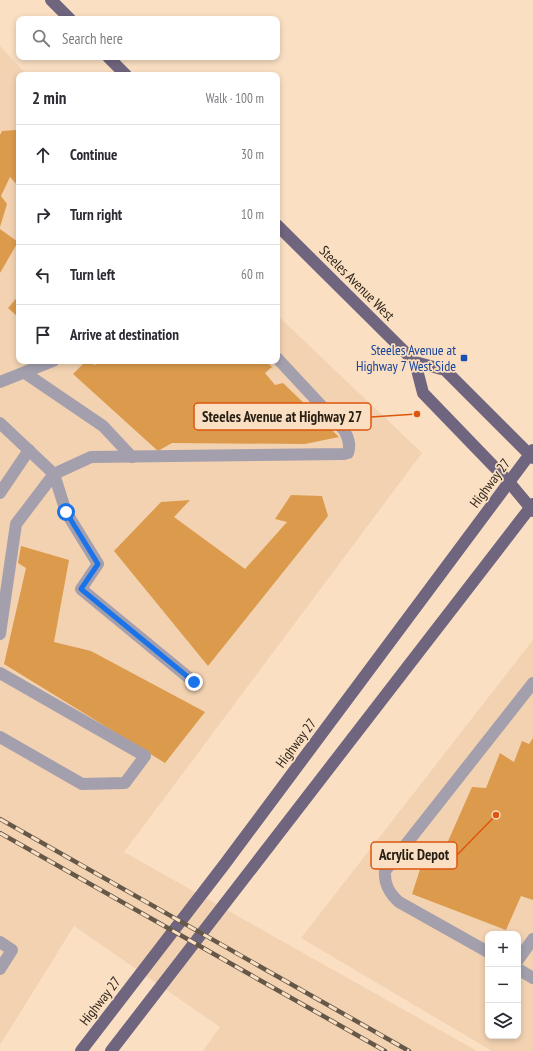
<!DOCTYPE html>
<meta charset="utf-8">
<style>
:root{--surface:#fff;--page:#f2f2f3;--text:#2b2b33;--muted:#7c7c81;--line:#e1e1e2}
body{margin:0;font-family:"PT Sans Narrow",sans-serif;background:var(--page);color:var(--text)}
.controls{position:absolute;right:12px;bottom:12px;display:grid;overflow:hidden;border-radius:8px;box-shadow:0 2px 6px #0003}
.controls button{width:36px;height:36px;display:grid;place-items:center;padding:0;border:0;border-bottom:1px solid var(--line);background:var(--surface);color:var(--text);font:20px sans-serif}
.stop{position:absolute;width:12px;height:12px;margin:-9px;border:3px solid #1a73e8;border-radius:50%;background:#fff}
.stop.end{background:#1a73e8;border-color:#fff;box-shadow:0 1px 4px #0008}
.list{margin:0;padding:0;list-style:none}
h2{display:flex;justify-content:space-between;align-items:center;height:52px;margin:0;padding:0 16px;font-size:17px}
h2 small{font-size:13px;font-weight:400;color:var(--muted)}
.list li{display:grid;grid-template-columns:26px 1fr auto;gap:12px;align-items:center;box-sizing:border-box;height:60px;padding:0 16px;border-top:1px solid var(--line)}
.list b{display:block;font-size:15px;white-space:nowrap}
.list em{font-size:13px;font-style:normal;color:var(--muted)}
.icon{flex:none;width:22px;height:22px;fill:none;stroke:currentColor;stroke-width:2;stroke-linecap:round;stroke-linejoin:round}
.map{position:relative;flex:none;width:533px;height:1051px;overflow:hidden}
.search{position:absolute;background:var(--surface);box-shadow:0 2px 6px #0003;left:16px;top:16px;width:264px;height:44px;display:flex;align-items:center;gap:10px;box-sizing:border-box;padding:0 14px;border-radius:8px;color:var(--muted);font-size:15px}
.panel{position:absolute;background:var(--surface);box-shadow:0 2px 6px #0003;left:16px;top:72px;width:264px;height:292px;border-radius:8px}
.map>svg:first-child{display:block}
.built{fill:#f2d2b1;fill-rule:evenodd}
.building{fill:#dc9b4c}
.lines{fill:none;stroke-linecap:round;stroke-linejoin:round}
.minor{stroke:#a49fad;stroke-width:12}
.major{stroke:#6f657e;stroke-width:12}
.rail-casing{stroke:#665848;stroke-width:4.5}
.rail{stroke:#fadfc3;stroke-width:3;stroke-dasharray:9;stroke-linecap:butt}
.route{stroke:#1a73e8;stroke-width:5}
.transit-dot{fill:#1a4fb4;stroke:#fadfc3;stroke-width:1.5}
.labels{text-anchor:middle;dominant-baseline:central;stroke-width:3.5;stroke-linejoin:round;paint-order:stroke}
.street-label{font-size:14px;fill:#281f14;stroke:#fadfc3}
.transit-label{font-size:14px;fill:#164399;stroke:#fadfc3;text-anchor:end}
.leader{fill:none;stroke:#de560c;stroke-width:1.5}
.callout-dot{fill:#de560c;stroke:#fadfc3;stroke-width:1.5}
.callout{fill:#fadfc3;stroke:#de560c;stroke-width:1.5}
.callout-label{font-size:15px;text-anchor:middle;font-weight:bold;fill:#281f14}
</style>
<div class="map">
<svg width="533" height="1051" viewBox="0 0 533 1051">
<rect width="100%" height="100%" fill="#fadfc3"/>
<g class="built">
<path d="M0 46 27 75H19V361H277V315L422 453 124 852 477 1051H203L220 1027 74 926 0 1045Z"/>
<path d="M533 640V1051H492L301 938ZM488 934H518V1036H488Z"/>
</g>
<g class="building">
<path d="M16 130 19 133V187L10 177 1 196 7 204 0 227V135L2 131Z"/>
<path d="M0 229 18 242 0 273Z"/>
<path d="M19 295V318L8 308Z"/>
<path d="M86 361H91L94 365 104 361H266L272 367 265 373 275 385 283 383 339 437 305 444 172 443 158 451 73 374Z"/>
<path d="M291 495 322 496 328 516 208 666 114 551 161 502 190 500 174 517 245 569 287 522 275 519Z"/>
<path d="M21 546 69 560 54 642 91 651 205 712 165 763 4 664 26 568 18 563Z"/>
<path d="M533 738V900L521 896 506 930 412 894 429 842 445 848 472 787 486 788 500 753 514 762 522 741 529 744Z"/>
</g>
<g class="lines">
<g class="minor">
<path d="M25 373 103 426 132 457"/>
<path d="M0 382 53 361"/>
<path d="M0 423 54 474 66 512 98 564 81 589 194 682"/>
<path d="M0 493 29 450"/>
<path d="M0 634 16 524 54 474 91 457 344 454 348 453C351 444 348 437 344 430L277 358"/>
<path d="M0 673 145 756 125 783 82 784 0 737"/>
<path d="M0 942 12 950 0 969"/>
<path d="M488 952 399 902C389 893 384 884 385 871L533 683"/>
<path d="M518 960 533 939"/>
<path d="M518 969 533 978"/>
</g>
<g class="major">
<path d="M51 0 70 19"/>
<path d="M108 57 126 75"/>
<path d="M277 225 415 362 445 370 533 458"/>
<path d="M415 362 423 393 509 482 533 511"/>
<path d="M81 1051 224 865 533 450"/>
<path d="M111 1051 533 504"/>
</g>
<defs>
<g id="rail">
<path d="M0 819 409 1051"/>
<path d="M0 833 385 1051"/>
</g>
</defs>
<use href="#rail" class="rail-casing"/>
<use href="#rail" class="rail"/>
</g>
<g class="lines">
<path class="route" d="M66 512 98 564 81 589 194 682"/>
</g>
<rect class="transit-dot" x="460" y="354" width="8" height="8" rx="2"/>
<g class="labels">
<g class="street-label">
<text transform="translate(357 283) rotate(45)">Steeles Avenue West</text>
<text transform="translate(490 483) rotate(-53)">Highway 27</text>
<text transform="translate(296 743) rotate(-53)">Highway 27</text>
<text transform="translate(100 1001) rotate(-52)">Highway 27</text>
</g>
<g class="transit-label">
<text x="456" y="350">Steeles Avenue at<tspan x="456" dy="16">Highway 7 West Side</tspan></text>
</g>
</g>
<path class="leader" d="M417 414L371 417M496 815L457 855"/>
<g class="callout-dot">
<circle cx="417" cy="414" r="4"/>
<circle cx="496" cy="815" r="4"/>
</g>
<g class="callout">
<rect x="194" y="403" width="177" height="27" rx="4"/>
<rect x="371" y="842" width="86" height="27" rx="4"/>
</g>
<g class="callout-label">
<text x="282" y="422">Steeles Avenue at Highway 27</text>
<text x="414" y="860">Acrylic Depot</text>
</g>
</svg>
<div class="controls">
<button>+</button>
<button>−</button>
<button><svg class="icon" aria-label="layers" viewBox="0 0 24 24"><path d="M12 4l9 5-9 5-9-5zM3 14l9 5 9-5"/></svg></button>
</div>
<div class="stop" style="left:66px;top:512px"></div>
<div class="stop end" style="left:194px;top:682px"></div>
<div class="search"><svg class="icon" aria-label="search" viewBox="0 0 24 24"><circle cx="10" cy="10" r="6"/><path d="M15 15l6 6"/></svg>Search here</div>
<section class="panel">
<h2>2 min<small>Walk · 100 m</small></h2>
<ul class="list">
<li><svg class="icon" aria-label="ahead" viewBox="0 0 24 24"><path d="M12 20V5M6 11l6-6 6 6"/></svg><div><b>Continue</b></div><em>30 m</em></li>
<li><svg class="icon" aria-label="right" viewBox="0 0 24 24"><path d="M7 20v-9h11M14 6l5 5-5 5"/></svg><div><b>Turn right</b></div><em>10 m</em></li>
<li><svg class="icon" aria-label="left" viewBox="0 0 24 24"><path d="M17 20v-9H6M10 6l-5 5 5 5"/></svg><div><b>Turn left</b></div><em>60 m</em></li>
<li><svg class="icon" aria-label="arrive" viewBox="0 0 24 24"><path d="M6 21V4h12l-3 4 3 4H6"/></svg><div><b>Arrive at destination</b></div></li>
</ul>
</section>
</div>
